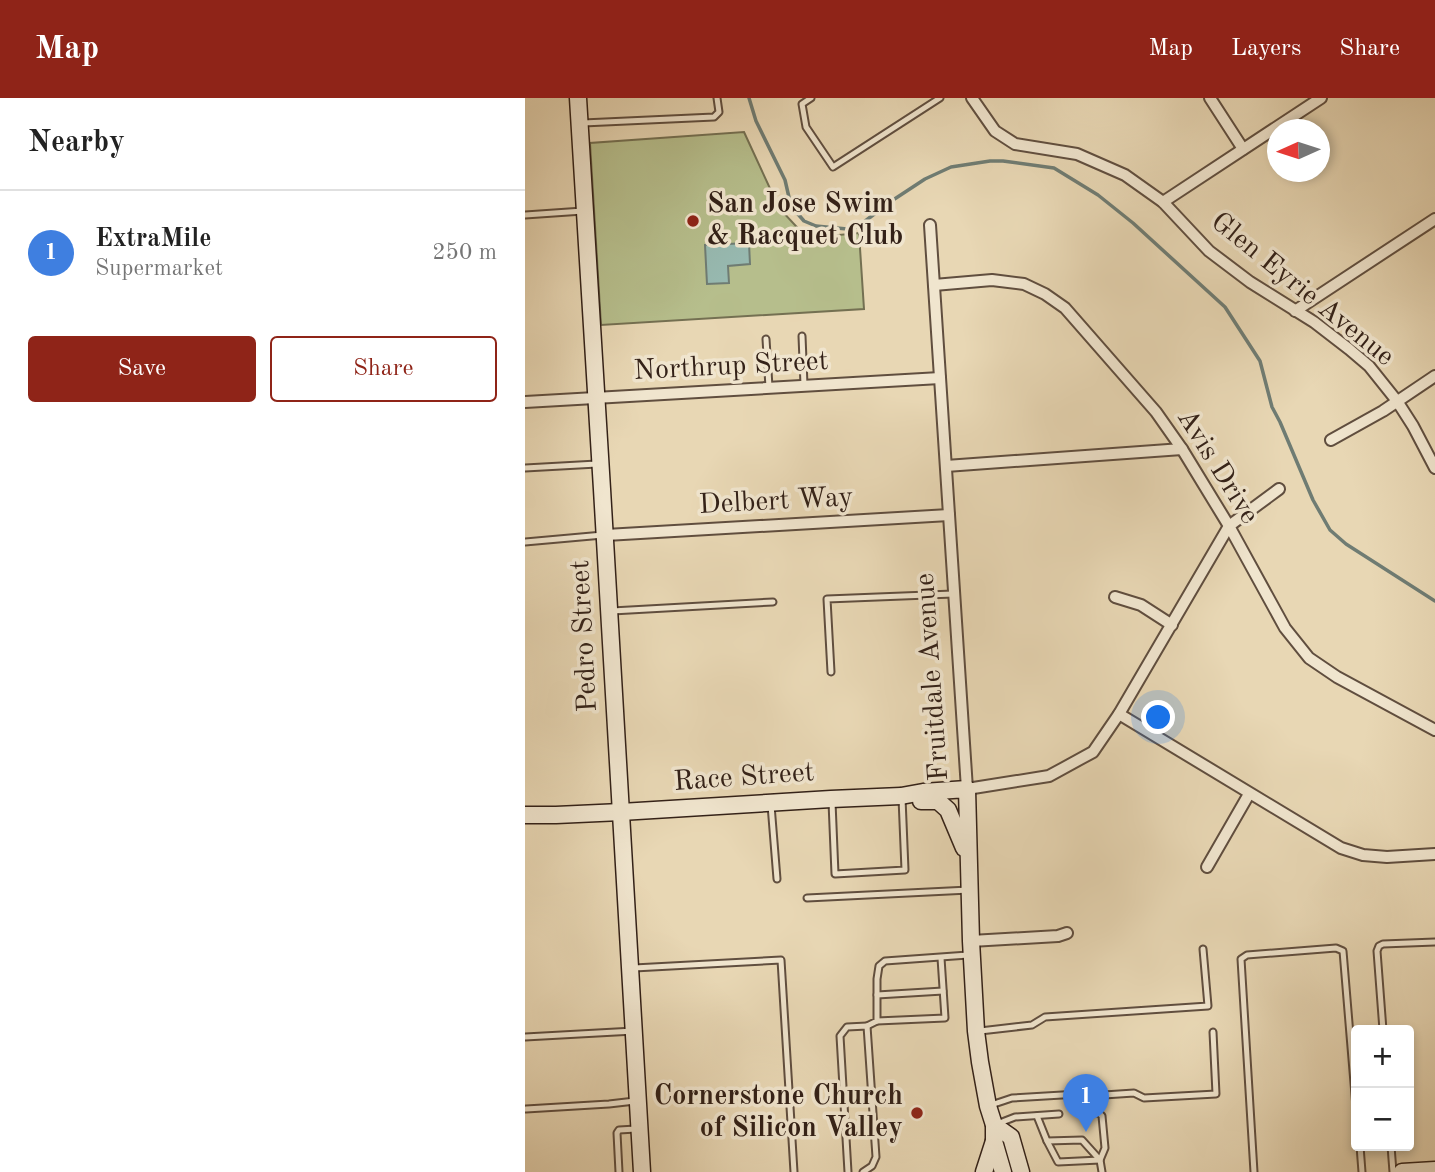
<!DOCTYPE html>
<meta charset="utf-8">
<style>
:root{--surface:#fff;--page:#f2f2f2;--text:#222;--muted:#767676;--line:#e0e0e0;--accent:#8f2418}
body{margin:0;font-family:"Old Standard TT",serif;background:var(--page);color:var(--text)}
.controls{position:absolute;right:21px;bottom:21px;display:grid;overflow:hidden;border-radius:7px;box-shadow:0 4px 10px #0003}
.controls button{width:63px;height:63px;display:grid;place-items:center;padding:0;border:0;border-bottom:2px solid var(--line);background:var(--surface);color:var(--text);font:35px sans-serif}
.compass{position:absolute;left:742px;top:21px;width:63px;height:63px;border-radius:50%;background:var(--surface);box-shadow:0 4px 10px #0003;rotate:267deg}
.you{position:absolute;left:634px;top:620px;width:24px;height:24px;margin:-18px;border:5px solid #fff;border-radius:50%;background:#1a73e8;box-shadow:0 0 0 10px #1a73e833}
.badge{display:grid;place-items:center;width:46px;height:46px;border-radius:50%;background:var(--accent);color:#fff;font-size:23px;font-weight:700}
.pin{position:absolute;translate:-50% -58px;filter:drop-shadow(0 2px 4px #0008)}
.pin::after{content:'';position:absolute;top:37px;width:24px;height:21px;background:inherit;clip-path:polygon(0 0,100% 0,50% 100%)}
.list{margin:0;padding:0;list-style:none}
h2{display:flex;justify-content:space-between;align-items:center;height:91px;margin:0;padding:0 28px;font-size:30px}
h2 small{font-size:23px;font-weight:400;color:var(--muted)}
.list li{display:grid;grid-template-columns:46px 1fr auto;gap:21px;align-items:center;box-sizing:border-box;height:126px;padding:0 28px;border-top:2px solid var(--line)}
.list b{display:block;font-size:26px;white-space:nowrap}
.list p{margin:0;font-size:23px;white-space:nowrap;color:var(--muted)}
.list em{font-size:23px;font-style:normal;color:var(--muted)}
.actions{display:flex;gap:14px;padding:21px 28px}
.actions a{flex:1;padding:16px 0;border:2px solid var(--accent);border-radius:7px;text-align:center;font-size:24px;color:var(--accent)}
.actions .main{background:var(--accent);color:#fff}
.map{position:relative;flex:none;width:910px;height:1074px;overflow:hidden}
header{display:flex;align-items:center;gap:42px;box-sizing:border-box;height:98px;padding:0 35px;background:var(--accent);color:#fff}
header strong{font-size:33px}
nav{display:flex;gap:38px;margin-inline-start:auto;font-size:24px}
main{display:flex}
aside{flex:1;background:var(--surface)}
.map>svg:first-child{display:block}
.green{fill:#b6be8c;stroke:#747052;stroke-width:2}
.water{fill:#97b9b0;stroke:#6f7c73;stroke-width:2}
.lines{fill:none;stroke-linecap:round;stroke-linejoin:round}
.stream{stroke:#6f7c73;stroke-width:3.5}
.lane-casing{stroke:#604e3f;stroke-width:9}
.street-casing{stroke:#604e3f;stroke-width:14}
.secondary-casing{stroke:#332118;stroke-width:19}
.lane{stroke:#f0e5ce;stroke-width:5}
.street{stroke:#f0e5ce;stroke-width:10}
.secondary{stroke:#f0e5ce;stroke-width:16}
.poi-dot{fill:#8f2418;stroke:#f0e5ce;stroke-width:2.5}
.labels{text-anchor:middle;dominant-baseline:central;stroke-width:7;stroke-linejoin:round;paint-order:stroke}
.poi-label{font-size:28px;font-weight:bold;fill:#332118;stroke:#f0e5ce;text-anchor:start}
.street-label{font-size:28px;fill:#332118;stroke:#f0e5ce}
</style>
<header>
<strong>Map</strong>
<nav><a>Map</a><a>Layers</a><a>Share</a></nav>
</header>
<main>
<aside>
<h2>Nearby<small></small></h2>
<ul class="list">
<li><span class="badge" style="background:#3f7fe0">1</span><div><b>ExtraMile</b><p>Supermarket</p></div><em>250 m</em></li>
</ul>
<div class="actions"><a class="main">Save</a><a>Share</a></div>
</aside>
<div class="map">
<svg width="910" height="1074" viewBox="0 0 910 1074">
<rect width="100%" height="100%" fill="#e8d7b4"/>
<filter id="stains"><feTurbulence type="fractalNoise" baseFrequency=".00286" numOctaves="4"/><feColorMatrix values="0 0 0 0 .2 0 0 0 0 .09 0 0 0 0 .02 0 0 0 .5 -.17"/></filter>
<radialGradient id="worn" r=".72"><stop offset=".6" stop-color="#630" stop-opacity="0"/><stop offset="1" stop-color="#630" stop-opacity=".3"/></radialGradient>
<path class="green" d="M219 34 254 110 282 140 334 135 339 211 76 227 65 45Z"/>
<path class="water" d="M224 145 225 166 203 168 204 185 182 186 180 147Z"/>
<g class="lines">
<path class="stream" d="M224 0 231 23 260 82 266 108 279 123 291 128 322 131 329 130 335 127 365 104 400 81 426 69 465 63H478L529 70 573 97 608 125 700 209 735 263 747 309 755 324 788 402 805 432 821 446 910 503"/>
<defs>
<g id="lane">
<path d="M286 0 277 6 281 29 308 69 415 0"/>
<path d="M58 25 189 19 194 14 192 0"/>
<path d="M0 117 58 113"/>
<path d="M277 238 279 287"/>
<path d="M241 241 244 289"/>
<path d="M0 370 72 366"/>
<path d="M0 444 78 437"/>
<path d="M87 513 248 504"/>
<path d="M306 574 302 501 428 496"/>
<path d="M307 704 310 776 380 772 377 700"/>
<path d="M246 707 252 781"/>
<path d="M282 800 444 792"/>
<path d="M109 870 256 862 269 1074"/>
<path d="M352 897 418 893"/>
<path d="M352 923 420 920 416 860"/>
<path d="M342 928 352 923V881L354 868 360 863 443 857"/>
<path d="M858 932 852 853 854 848 858 846 910 844"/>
<path d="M455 933 507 927 520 919 683 908 678 851"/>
<path d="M0 939 109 933"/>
<path d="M466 1007 487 1000 554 996 564 998 609 995 619 1000 691 996 688 934"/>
<path d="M1 1011 84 1006 110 1003"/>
<path d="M512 1018 522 1043 533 1064 575 1062 580 1050 577 1018 574 1015 561 1014"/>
<path d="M472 1026 490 1019 534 1016"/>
<path d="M522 1043 557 1042 575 1062 577 1074"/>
<path d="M835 1048 837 1074"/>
<path d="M866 1048 868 1074"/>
<path d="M94 1074 92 1035 94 1032 111 1031"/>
<path d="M323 1074 315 938 322 929 342 928 351 1059 347 1068 338 1074"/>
<path d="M729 1074 716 861 722 857 811 850 818 853 831 1009"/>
</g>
<g id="street">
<path d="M447 0 470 33 490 46 552 56 600 77 638 104 684 153 725 184 789 224 824 251 844 268 872 303 888 328 910 370"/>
<path d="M685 0 718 51"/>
<path d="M638 104 796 0"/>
<path d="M405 127 442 691 524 678 568 654 594 616 704 428 754 391"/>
<path d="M409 187 467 182 499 186 520 196 540 210 631 314 657 351 704 428 760 530 784 560 812 579 910 632"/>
<path d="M770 213 910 121"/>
<path d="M0 304 415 280"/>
<path d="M806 342 858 313 910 278"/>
<path d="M421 368 657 351"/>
<path d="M81 437 424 417"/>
<path d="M590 499 616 507 647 527"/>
<path d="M594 616 816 750 838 757 862 759 910 756"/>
<path d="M682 769 724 696"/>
<path d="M446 843 533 838 542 835"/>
</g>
<g id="secondary">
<path d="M53 0C74 358 99 716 117 1074"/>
<path d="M396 703H413L423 712 439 750"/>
<path d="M0 717H31L96 714 306 701 376 698 398 694 442 691 446 843 451 933 455 964 463 1008 469 1027V1043L478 1074"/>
<path d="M469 1027 486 1039 496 1074"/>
<path d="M459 1074 469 1043"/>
<path d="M877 1074 910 1072"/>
</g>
</defs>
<use href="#lane" class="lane-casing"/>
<use href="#street" class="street-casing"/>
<use href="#secondary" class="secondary-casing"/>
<use href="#lane" class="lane"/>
<use href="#street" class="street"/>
<use href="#secondary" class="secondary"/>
</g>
<g class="poi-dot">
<circle cx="168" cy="123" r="7"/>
<circle cx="392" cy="1015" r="7"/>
</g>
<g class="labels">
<g class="poi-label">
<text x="182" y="107">San Jose Swim<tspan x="182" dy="32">&amp; Racquet Club</tspan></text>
<text x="378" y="999" text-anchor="end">Cornerstone Church<tspan x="378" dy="32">of Silicon Valley</tspan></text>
</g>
<g class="street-label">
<text transform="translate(777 192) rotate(39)">Glen Eyrie Avenue</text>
<text transform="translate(206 269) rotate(-3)">Northrup Street</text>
<text transform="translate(692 369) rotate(58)">Avis Drive</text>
<text transform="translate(251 404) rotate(-3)">Delbert Way</text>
<text transform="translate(60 538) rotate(-93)">Pedro Street</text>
<text transform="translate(408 579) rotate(-94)">Fruitdale Avenue</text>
<text transform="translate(219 680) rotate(-4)">Race Street</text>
</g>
</g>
<rect width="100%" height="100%" filter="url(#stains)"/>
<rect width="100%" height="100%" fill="url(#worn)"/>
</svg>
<div class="controls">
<button>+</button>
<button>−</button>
</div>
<svg class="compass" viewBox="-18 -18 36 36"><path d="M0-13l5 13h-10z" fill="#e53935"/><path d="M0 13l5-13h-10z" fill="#767676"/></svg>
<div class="you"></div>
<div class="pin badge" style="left:561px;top:1034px;background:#3f7fe0">1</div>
</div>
</main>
